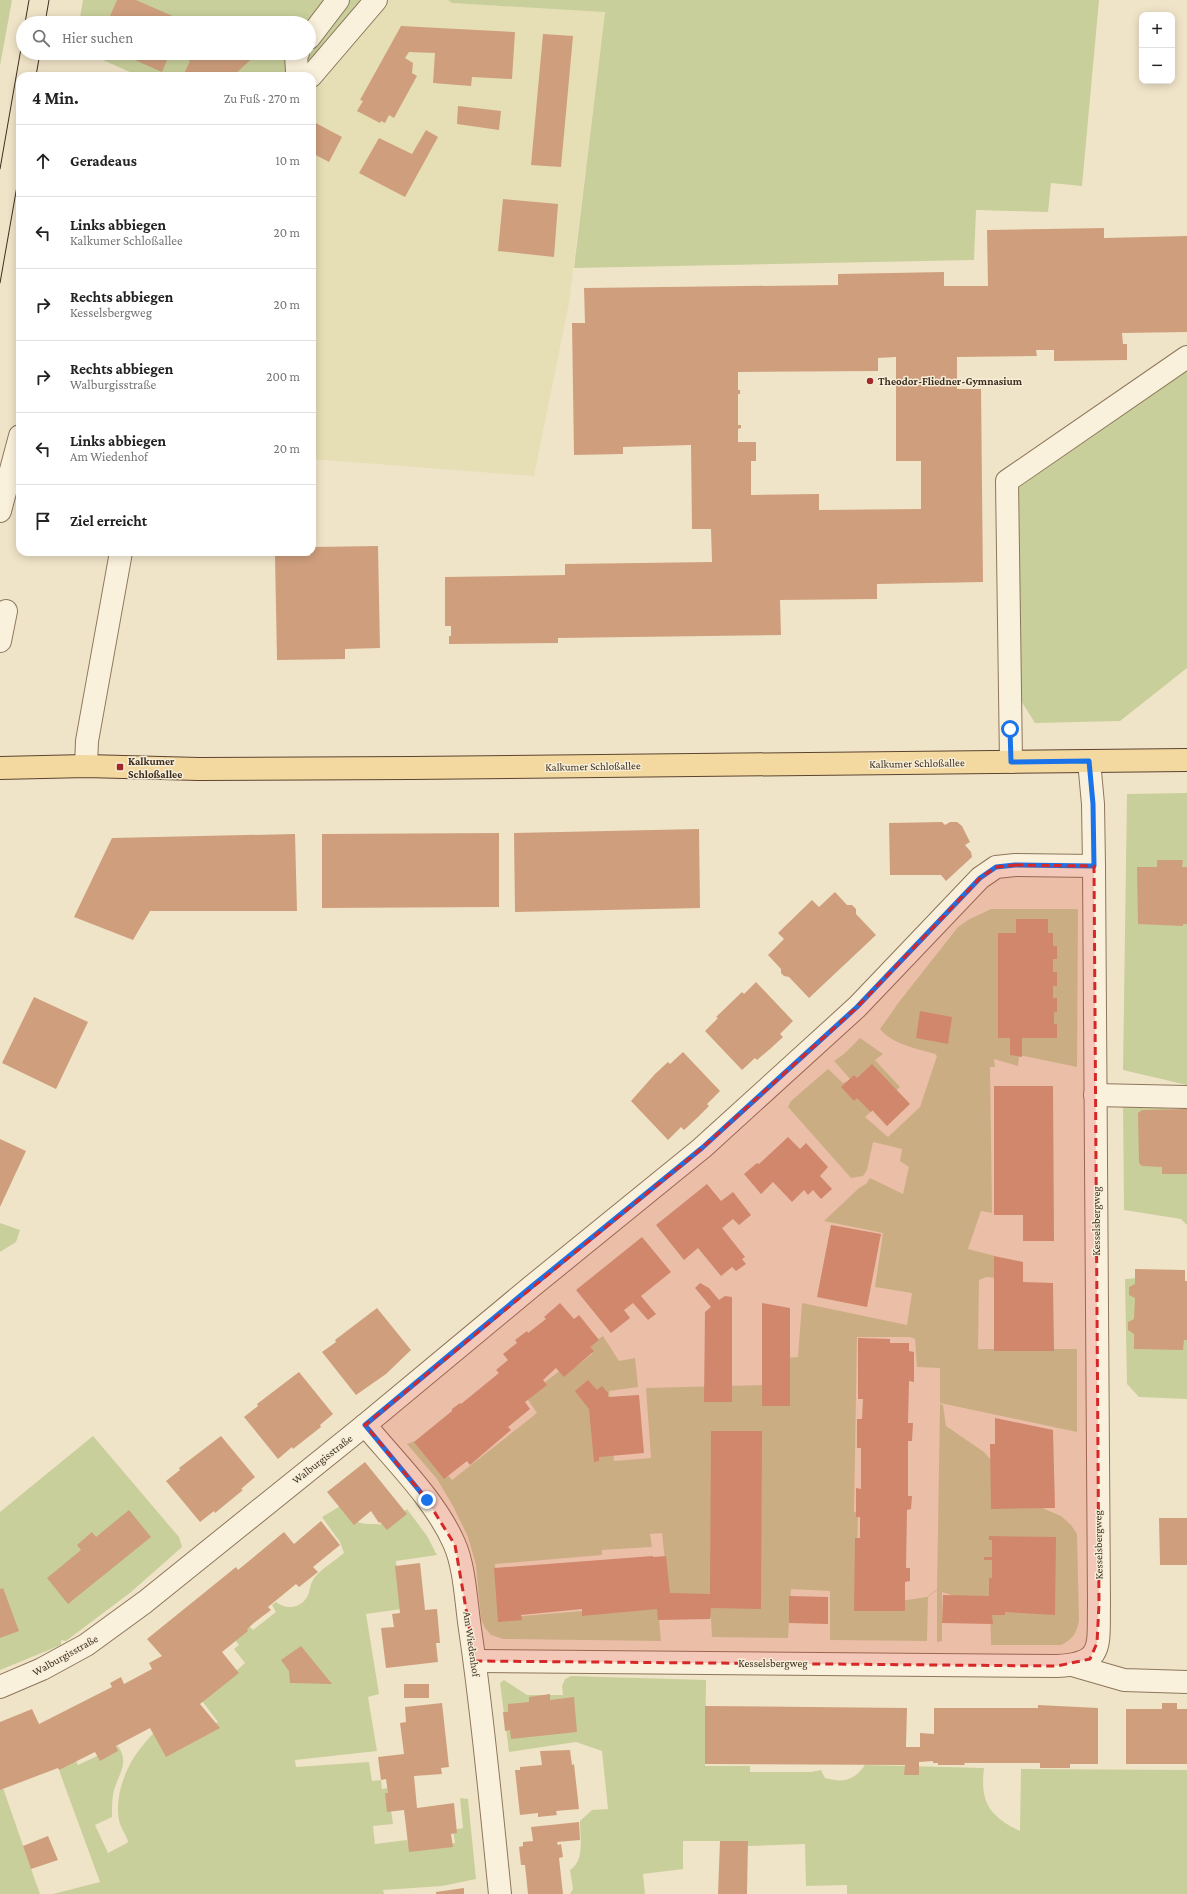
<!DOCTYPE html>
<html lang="de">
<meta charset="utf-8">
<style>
:root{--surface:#fff;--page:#f2f2f2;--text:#222;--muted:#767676;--line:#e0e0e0}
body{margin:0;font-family:"Crimson Pro",serif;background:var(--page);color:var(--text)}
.controls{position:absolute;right:12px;top:12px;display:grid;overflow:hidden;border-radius:8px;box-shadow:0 2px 10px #0003}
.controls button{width:36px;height:36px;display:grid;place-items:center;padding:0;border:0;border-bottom:1px solid var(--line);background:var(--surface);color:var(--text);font:20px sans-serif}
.stop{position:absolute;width:12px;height:12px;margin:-9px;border:3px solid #1a73e8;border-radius:50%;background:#fff}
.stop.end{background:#1a73e8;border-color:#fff;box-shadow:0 1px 4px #0008}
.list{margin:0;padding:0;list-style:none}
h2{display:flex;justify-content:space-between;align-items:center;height:52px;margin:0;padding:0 16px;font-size:17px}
h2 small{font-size:13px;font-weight:400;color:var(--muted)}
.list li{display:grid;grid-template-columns:26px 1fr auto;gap:12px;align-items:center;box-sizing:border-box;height:72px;padding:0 16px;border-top:1px solid var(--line)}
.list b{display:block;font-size:15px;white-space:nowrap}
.list p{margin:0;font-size:13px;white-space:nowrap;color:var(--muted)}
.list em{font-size:13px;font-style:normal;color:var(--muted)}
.icon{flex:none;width:22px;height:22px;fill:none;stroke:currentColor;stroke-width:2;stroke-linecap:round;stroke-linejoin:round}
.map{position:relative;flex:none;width:1187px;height:1894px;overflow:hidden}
.search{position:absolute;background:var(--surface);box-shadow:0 2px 10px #0003;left:16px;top:16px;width:300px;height:44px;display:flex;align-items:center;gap:10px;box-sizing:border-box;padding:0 14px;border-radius:22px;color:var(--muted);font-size:15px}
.panel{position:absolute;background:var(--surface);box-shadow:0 2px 10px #0003;left:16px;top:72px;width:300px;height:484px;border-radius:12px}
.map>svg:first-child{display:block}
.farmland{fill:#e6deb5}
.green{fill:#c9cf9b}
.building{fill:#cf9f7d;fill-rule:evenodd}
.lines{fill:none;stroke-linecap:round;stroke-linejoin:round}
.minor-casing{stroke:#8d765c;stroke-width:24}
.major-casing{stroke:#5b4430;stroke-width:24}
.minor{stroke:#faf1dc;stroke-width:22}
.major{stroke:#f3d9a0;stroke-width:22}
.tram{stroke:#3d2e20;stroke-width:1}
.route{stroke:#1a73e8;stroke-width:5}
.marked{fill:#d62828;fill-opacity:0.2;stroke:#d62828;stroke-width:3;stroke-dasharray:8 5;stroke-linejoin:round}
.poi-dot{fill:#9e2a2b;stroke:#f7eed8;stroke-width:1.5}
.labels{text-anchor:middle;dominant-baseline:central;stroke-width:3;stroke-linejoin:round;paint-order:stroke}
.poi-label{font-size:11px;font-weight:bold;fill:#3d2e20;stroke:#f7eed8;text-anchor:start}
.street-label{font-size:11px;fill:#3d2e20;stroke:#f7eed8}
</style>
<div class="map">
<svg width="1187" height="1894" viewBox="0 0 1187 1894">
<rect width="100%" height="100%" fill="#f0e4c8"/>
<path class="farmland" d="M389 0H448L452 3 605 11 569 303 534 476 312 459V82Z"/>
<g class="green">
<path d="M0 0H12L0 66Z"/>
<path d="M83 0H364L301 76H139L87 53H309V23H79Z"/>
<path d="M448 0H1099L1082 186 1051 183 1048 212 976 210 974 260 574 268 605 12 452 3Z"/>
<path d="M1187 363V668L1120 721 1035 723 1018 696 1017 480Z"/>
<path d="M1187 793V1085L1123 1070 1127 794Z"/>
<path d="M991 909H1078L1077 1067 1019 1055 1018 1066 994 1059 995 1067H990L992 1213 981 1211 968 1249 995 1256 996 1278 987 1277 979 1280 978 1349H1077V1432L940 1403V1368L917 1367 915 1339 910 1337H857L854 1512 858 1513 856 1597 907 1600 927 1597 937 1589 940 1404 943 1405 946 1426 984 1452 1028 1502 1061 1516 1071 1525 1077 1534 1079 1620C1077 1633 1073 1639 1061 1645H991L990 1608 942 1592V1641L937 1642V1590L928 1597 927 1641 830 1640V1591L791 1589 788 1638 712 1637 711 1618 671 1616 662 1533 650 1534 652 1547 602 1550V1555L495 1564 499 1618 606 1609 658 1608 661 1641 503 1639 491 1635 485 1628 481 1619 476 1565 468 1537 453 1506 437 1479 407 1444 418 1440 452 1480 537 1413 526 1397 562 1369 566 1374 592 1354 587 1347 603 1336 619 1361 635 1358 638 1387 609 1391 614 1461 651 1458 646 1388 768 1385 777 1359 798 1357 802 1303 907 1325 912 1293 875 1287 883 1233 824 1221 859 1188 866 1184 870 1178 903 1194 909 1167 900 1161 902 1149 873 1142 867 1170 863 1176 851 1178 788 1107 791 1101 828 1069 843 1083 851 1080 834 1061 844 1054 860 1038 883 1054 875 1060 900 1087 865 1117 888 1137 920 1107 937 1056 935 1054C917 1049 892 1044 880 1029L899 1002 958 927 968 920Z"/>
<path d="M1123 1103 1180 1110 1187 1114V1225L1181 1219 1124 1210Z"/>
<path d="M0 1223 20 1230 16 1242 0 1252Z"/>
<path d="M1140 1278 1187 1334V1399L1139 1397 1127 1384 1125 1279Z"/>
<path d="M93 1436 179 1537 182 1547 131 1592 66 1641 61 1640V1645L0 1670V1512Z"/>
<path d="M342 1505C346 1510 350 1516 354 1520 361 1526 377 1523 386 1525L407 1509 427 1536 437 1555 396 1561 401 1609 366 1614 379 1694 368 1697 377 1751 295 1760 296 1767 369 1762 372 1781 381 1780 382 1789 388 1788 393 1824 373 1826 375 1844 407 1840 410 1848 455 1843 453 1830 463 1828 460 1798 468 1799 476 1879 442 1886 383 1890 384 1894H53L100 1882 60 1773 59 1765 75 1759 78 1765 118 1746C131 1765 116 1776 113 1795 112 1802 112 1810 112 1817L95 1825 108 1853 127 1843 128 1841C126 1835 122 1830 120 1824 114 1803 122 1777 133 1759 139 1749 148 1739 156 1730L167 1751 218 1722 199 1697 226 1680 245 1663 234 1649 239 1645 233 1637 248 1625 253 1630 276 1612 272 1605 276 1602C287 1610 301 1609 308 1595 310 1591 310 1585 313 1580 318 1571 336 1560 344 1553L340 1542 322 1517Z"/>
<path d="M571 1676 706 1680 705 1766H750V1772H811L821 1770 825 1778C844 1783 853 1781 865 1765L984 1768C980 1802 989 1816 1020 1831L1021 1769 1187 1770V1894H847V1885L806 1886 805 1844 748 1846V1841H683V1869L643 1874 645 1894H570L573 1889 570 1870C585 1861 580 1837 580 1821L592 1810 608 1809 602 1751 576 1742 509 1752 500 1683 504 1680 527 1695H563L562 1686 565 1679Z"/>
<path d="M2 1785 36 1883 40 1894H0V1786Z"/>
</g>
<g class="building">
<path d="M117 0H136L184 21 183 23H107Z"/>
<path d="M250 16 256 23H243Z"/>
<path d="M401 26 515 32 512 79 472 77 471 86 433 83 435 53 409 52 405 58 413 63 412 73 417 76 394 118 389 115 385 123 381 121 380 123 357 111 363 101 360 100Z"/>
<path d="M543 34 573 36 561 167 531 165Z"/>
<path d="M119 53H170L162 72Z"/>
<path d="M172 53H258L233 76H183L190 61Z"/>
<path d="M458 106 501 111 499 130 457 124Z"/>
<path d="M312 121 342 137 329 162 312 153Z"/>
<path d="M426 130 438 137 405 197 359 173 379 138 412 154Z"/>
<path d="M503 199 558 204 554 257 498 251Z"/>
<path d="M1104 228V238L1187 236V332L1122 333 1123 344H1127V360L1054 361V350H1036L1037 356 957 357V389H981L983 582 877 584V599L780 600 781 635 558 638V643L449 644V636H451V626H445V577L565 575V564L712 562 711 529H692L691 445 623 447V454L574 455 572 323H585L584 288 838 285V274L944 272V286H988L987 230ZM896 357V461H921V509L819 510V494L751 495V461H756V442H738V429L741 428V425H738V394H740V390H738V372L878 371V358Z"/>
<path d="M378 546 380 648 345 649V659L277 660 275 556H310L312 547Z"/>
<path d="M942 822 945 825 950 822H957L962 826 970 842 965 845 971 852 972 857 946 881 941 875H890L889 823Z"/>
<path d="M699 829 700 908 515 912 514 833Z"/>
<path d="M499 833V907L322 908V834Z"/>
<path d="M295 834 297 911H150L133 940 74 917 112 838Z"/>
<path d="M1157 860H1183L1182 867H1187V924H1183V926L1138 924 1137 867H1157Z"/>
<path d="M835 892 847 905H852L856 909V914L876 935 809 998 789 977 784 976 781 973V969L768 955 784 939 778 933 812 900 819 907Z"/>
<path d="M1016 919H1048V933H1053V946H1057V959H1053V972H1057V986H1053V998H1057V1012H1054V1024H1057V1038H1022V1057L1010 1055V1038H998V933H1016Z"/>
<path d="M756 982 793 1021 780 1034 783 1037 770 1049 757 1060 755 1058 742 1070 705 1031 718 1018 716 1017 742 992 744 994Z"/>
<path d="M34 997 88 1022 56 1089 2 1063Z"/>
<path d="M920 1011 952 1017 948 1044 916 1038Z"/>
<path d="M683 1052 720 1091 707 1104 709 1106 697 1118 684 1130 681 1127 668 1140 631 1101 655 1074 668 1062 670 1064Z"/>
<path d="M872 1064 910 1104 887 1126 872 1110 871 1112 857 1098 854 1101 841 1087 854 1075 857 1078Z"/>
<path d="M994 1086H1053L1054 1241H1023V1215H994Z"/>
<path d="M1181 1107H1187V1174H1162V1167L1142 1166 1139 1163 1138 1113 1142 1110 1181 1109Z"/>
<path d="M788 1137 800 1149 806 1143 828 1167 820 1176 832 1189 821 1199 813 1190 808 1195 804 1190 792 1202 773 1182 761 1194 744 1174 757 1163 759 1164Z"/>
<path d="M0 1139 26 1151 0 1207Z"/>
<path d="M707 1184 721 1201 733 1192 751 1215 739 1225 733 1219 722 1228 745 1257 742 1259 746 1264 736 1271 732 1267 721 1276 698 1248 684 1260 656 1225Z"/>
<path d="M831 1225 881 1234 867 1307 817 1297Z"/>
<path d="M642 1237 671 1272 641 1296 656 1314 648 1320 633 1303 624 1310 630 1318 611 1333 576 1290Z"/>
<path d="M994 1256 1023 1262V1282L1053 1283 1054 1351H994Z"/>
<path d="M1135 1269 1185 1270V1281H1187V1340H1184L1183 1350 1134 1349V1334L1128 1330V1322L1134 1319 1135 1298 1129 1295V1287L1135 1284Z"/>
<path d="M700 1283 709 1288 719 1300 725 1296 732 1297V1402H704L705 1312 711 1307 695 1288Z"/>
<path d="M560 1303 574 1319 579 1315 599 1340 590 1347 594 1351 564 1377 556 1368 543 1380 547 1385 525 1402 530 1409 508 1427 511 1430 470 1465 467 1461 444 1479 414 1442 452 1411V1409L460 1403 461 1404 499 1373 496 1370 508 1360 503 1354 517 1343 515 1340 527 1331 528 1333 546 1319 544 1317Z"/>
<path d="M762 1303 790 1308V1406H762Z"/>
<path d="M377 1308 411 1350 386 1374 356 1395 322 1352 336 1342 335 1340Z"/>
<path d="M858 1338 890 1339V1343H909V1351L914 1352V1382L909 1381 908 1423H913L912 1441H908V1496H912L911 1509 907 1510 906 1568H910V1581L905 1582V1611H854L855 1538H860V1517H856V1488L861 1489V1448H857V1419H862L863 1399H858Z"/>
<path d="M299 1372 333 1414 320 1425 321 1427 293 1449 292 1447 278 1459 244 1417 258 1406 257 1404Z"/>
<path d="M588 1380 597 1390 602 1386 608 1393V1397L639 1395 644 1453 599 1457V1461L594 1462 589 1409 575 1391Z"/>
<path d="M995 1418 1053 1430 1055 1508 991 1509 990 1444H995Z"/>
<path d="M711 1431H762L761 1609 711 1608 710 1619 658 1620 657 1609 582 1616V1609L521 1615 522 1620 498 1622 494 1568 653 1556V1557L666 1556 670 1593 710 1594Z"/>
<path d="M221 1436 255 1477 241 1489 243 1490 215 1513 214 1511 200 1522 166 1481 180 1470 179 1468Z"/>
<path d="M365 1462 407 1514 387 1530 380 1522 379 1523 371 1511 354 1525 327 1492Z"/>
<path d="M129 1510 151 1537 68 1604 47 1578 81 1550 77 1545 92 1532 96 1537Z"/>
<path d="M1159 1518H1187V1565H1160Z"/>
<path d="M321 1521 340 1545 313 1567 318 1572 299 1587 296 1584 268 1607 271 1610 255 1622 247 1629 248 1631 222 1652 239 1673 200 1704 220 1728 166 1757 150 1728 116 1746 118 1751 100 1761 95 1752 59 1770 58 1768 0 1790V1722L32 1709 39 1724 112 1687 110 1683 121 1677 124 1684 152 1669 149 1663 162 1656 147 1639 236 1567 238 1570 284 1532 294 1544Z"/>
<path d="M989 1536 1056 1537 1055 1615 1005 1612V1615H992L993 1624 942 1623 943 1595 989 1596V1578H992V1560H984V1557H992V1540H989Z"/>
<path d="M420 1563 425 1610 437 1609 440 1643H436L438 1662 386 1668 381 1628 394 1627 392 1614 400 1613 395 1566Z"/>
<path d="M3 1588 19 1631 0 1638V1589Z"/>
<path d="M789 1596 828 1597V1624L789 1623Z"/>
<path d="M301 1646 332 1684 290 1683 289 1671 281 1660Z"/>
<rect x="404" y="1684" width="25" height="14"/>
<path d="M550 1694V1700L574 1697 577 1732 511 1739 510 1730 505 1731 503 1712H508V1704L529 1702V1697Z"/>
<path d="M442 1703 449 1767 441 1768 442 1774 414 1776 417 1808 454 1803 457 1833 451 1834 453 1847 409 1852 404 1810 387 1812 385 1793H388L386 1779 381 1780 378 1757 404 1754 400 1723 406 1722 405 1707Z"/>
<path d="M1162 1703H1177V1709H1187V1764H1126V1709H1162Z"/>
<path d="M1038 1705 1098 1708V1764H1070V1768H1040V1763H964L965 1765H938V1763H933V1761L919 1762V1775H904L905 1765 705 1764V1706L907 1708 906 1747H920V1733L934 1734V1708H1038Z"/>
<path d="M570 1750 572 1765 574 1764 579 1809 556 1811 557 1815 538 1817V1813L520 1815 515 1770H520V1767L542 1765 540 1751Z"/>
<path d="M579 1822 580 1840 557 1842 558 1845 561 1844 563 1857 559 1858 563 1894H528L525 1865H521L519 1847 523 1846V1842L533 1841 531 1827Z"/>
<path d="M48 1836 58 1860 31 1869 23 1846Z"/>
<path d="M720 1841H748L747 1894H718Z"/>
<path d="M464 1888V1894H436V1892Z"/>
</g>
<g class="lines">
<defs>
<g id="minor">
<path d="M309 38 338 0"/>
<path d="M298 53 296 55 297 71 300 76"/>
<path d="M311 76 376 0"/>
<path d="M0 511 20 436"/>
<path d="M0 641 6 611"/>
<path d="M1011 762 1007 481 1187 357"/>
<path d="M86 766 87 741 121 552"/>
<path d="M1095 1095 1187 1097"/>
<path d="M365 1425C395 1461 435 1500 454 1543 465 1567 466 1603 470 1629 483 1717 491 1806 500 1894"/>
<path d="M475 1661 1057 1666C1105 1664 1098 1645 1099 1604L1094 866 1093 804 1089 761"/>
<path d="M1072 1665 1124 1680 1187 1682"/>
<path d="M0 1687 42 1669 86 1645 145 1602 365 1425 531 1287 702 1148 857 1007 980 878 996 867 1015 865 1094 866"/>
</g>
<path id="major" d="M0 768 86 766 199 769 411 768 1187 760"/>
</defs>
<use href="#minor" class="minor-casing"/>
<use href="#major" class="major-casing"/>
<use href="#minor" class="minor"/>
<use href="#major" class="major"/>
<g class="tram">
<path d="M25 23 29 0"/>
<path d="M45 23 49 0"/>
<path d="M36 76 40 53"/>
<path d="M0 169 23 37"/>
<path d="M0 283 20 169"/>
</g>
</g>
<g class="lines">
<path class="route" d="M427 1500 365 1425 531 1287 702 1148 857 1007 980 878 996 867 1015 865 1094 866 1093 804 1089 761 1011 762 1010 729"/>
</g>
<path class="marked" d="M1015 865 1094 866 1099 1604 1097 1643 1090 1659 1057 1666 475 1661 455 1545 427 1500 365 1425 702 1148 857 1007 980 878 996 867Z"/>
<g class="poi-dot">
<circle cx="870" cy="381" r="4"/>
<rect x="116" y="763" width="8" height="8" rx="2"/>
</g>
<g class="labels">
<g class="poi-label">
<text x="878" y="381">Theodor-Fliedner-Gymnasium</text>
<text x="128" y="761">Kalkumer<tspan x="128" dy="13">Schloßallee</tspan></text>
</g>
<g class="street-label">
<text transform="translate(917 763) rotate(-1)">Kalkumer Schloßallee</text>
<text transform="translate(593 766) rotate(-1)">Kalkumer Schloßallee</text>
<text transform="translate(1096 1221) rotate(-90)">Kesselsbergweg</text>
<text transform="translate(322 1459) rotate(-38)">Walburgisstraße</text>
<text transform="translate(1098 1545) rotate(-91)">Kesselsbergweg</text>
<text transform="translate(472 1644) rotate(82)">Am Wiedenhof</text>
<text transform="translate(65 1655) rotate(-29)">Walburgisstraße</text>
<text x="773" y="1663">Kesselsbergweg</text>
</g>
</g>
</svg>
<div class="controls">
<button>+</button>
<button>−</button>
</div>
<div class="stop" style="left:1010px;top:729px"></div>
<div class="stop end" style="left:427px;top:1500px"></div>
<div class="search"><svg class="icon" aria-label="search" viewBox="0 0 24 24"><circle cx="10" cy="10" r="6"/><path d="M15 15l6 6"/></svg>Hier suchen</div>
<section class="panel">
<h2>4 Min.<small>Zu Fuß · 270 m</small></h2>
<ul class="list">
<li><svg class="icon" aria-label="ahead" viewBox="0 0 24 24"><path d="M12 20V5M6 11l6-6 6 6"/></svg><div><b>Geradeaus</b></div><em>10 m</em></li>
<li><svg class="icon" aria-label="left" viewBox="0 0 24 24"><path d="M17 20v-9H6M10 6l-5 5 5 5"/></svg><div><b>Links abbiegen</b><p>Kalkumer Schloßallee</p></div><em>20 m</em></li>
<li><svg class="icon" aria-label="right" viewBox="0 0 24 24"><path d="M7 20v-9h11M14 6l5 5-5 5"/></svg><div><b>Rechts abbiegen</b><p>Kesselsbergweg</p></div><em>20 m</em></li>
<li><svg class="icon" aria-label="right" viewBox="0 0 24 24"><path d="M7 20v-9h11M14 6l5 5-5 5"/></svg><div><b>Rechts abbiegen</b><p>Walburgisstraße</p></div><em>200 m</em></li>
<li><svg class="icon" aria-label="left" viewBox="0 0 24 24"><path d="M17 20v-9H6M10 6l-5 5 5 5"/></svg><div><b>Links abbiegen</b><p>Am Wiedenhof</p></div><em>20 m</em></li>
<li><svg class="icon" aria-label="arrive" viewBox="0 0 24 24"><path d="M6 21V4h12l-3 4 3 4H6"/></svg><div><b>Ziel erreicht</b></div></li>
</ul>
</section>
</div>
